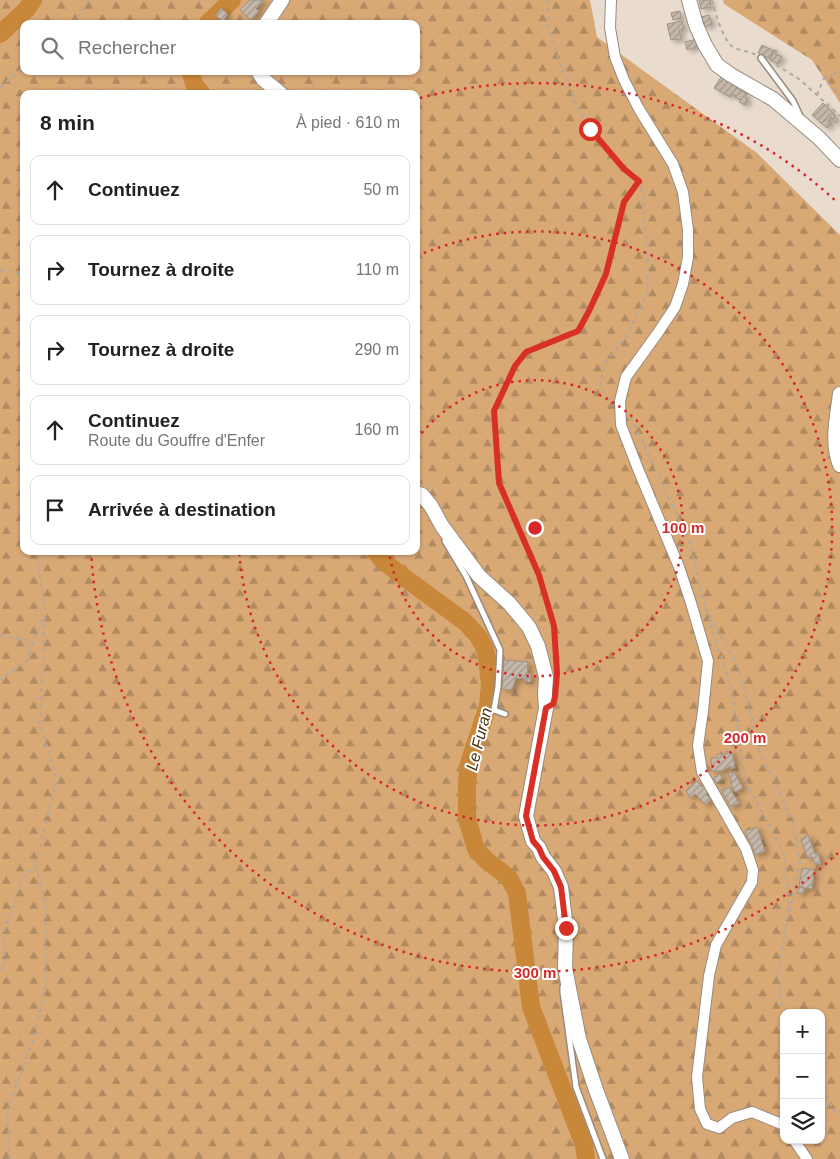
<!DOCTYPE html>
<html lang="fr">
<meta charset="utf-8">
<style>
:root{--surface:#fff;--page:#f2f2f2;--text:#222;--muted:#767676;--line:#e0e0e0}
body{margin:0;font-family:Helvetica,sans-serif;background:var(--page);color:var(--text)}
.controls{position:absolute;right:15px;bottom:15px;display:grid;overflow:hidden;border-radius:10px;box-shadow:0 1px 4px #0004}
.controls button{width:45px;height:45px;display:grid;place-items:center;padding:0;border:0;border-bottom:1px solid var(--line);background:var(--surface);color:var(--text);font:25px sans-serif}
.stop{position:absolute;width:15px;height:15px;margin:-11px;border:4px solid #d93025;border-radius:50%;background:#fff}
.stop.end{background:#d93025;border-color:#fff;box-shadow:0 1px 5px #0008}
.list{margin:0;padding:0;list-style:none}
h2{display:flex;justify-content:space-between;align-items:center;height:65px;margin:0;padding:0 20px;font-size:21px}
h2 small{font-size:16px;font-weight:400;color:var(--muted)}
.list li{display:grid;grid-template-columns:32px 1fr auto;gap:15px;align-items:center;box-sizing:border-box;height:70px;margin:0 10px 10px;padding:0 10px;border:1px solid var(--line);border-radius:10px}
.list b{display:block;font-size:19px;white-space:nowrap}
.list p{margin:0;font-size:16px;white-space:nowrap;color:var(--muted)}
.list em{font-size:16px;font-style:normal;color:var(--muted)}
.icon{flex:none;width:28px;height:28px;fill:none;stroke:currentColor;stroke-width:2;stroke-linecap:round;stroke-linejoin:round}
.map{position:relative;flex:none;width:840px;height:1159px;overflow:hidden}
.search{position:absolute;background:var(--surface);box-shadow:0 1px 4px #0004;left:20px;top:20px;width:400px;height:55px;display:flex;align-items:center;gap:12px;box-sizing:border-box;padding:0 18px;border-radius:10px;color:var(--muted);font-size:19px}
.panel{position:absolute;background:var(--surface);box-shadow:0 1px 4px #0004;left:20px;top:90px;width:400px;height:465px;border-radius:10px}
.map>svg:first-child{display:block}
.forest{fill:url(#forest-firs);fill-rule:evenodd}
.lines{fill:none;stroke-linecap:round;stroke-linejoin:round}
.river{stroke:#c88739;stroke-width:18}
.building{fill:url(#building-hatch);stroke:#9e9285;filter:url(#shadow)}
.lane-casing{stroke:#988b7f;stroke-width:8}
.street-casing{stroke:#988b7f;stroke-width:12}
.secondary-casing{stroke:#988b7f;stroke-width:16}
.path{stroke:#b2a89d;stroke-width:2;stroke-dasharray:4 4;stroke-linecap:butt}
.lane{stroke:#fff;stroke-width:5}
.street{stroke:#fff;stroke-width:10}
.secondary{stroke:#fff;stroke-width:14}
.route{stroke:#d93025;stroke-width:6}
.ring{fill:none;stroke:#d62828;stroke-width:2.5;stroke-dasharray:2.5 5}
.labels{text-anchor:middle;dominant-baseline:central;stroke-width:4;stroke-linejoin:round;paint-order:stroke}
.water-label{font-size:16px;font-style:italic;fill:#4b300f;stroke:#fff}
.centre{fill:#d62828;stroke:#fff;stroke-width:2.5}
.ring-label{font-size:15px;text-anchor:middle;font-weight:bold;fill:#d62828;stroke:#fff;stroke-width:4;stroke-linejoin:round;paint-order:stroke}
</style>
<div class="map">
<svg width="840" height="1159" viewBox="0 0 840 1159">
<defs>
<pattern id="forest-firs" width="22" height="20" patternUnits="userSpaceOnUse" patternTransform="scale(1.25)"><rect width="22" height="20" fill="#d8a875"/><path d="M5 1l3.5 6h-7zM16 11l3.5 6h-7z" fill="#b18a61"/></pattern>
<pattern id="building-hatch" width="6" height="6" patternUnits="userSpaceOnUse" patternTransform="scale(1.25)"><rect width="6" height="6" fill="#c5b8ab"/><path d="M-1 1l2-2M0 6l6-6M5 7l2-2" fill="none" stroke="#a2978c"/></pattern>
<filter id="shadow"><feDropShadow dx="4" dy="2.5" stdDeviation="2.5" flood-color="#0004"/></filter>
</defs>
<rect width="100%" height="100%" fill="#e9dccf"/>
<g class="forest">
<path d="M0 0H590L597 37 757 153 840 235V1159H0ZM24 24H416V71H24ZM24 94H416V551H24ZM784 1013H821V1140H784Z"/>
<path d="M723 0H840V103L812 60 724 4Z"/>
</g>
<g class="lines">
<g class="river">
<path d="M207 24 232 0"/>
<path d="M0 34 26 10 33 0"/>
<path d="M190 71 195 86 202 94"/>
<path d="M375 551 382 560 405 578 465 622 478 636 484 647 487 658 490 684 488 706 469 763 467 782V819L476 849 486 860 509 878 517 893 531 1007 584 1145 586 1159"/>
</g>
</g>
<g class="building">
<path d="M250 0H262L263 1 256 9 259 11 251 20 240 10Z"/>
<path d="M699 0H710L711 7 701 9Z"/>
<path d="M221 8 228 14 223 21 215 16Z"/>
<path d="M680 11 681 18 673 20 671 13Z"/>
<path d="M709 15 712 24 705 27 701 17Z"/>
<path d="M682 21 684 29 679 30 681 39 671 40 667 24Z"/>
<path d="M697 39 696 47 687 50 685 42Z"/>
<path d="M762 45 774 51 770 59 758 53Z"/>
<path d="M774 50 777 51 775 54 782 57 778 64 770 60Z"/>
<path d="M721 77 737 86 736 88 747 94 745 98 748 100 745 105 739 102 741 99 740 100 735 97 736 96 732 94 730 97 714 88Z"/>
<path d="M823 103 834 114 833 115 838 120 836 123 831 117 828 121 831 124 827 128 812 115Z"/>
<path d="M504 660 528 662 527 679 516 678 512 690 502 689Z"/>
<path d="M527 674H531V682H525V678L527 679Z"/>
<path d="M727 751 732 752 735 768 731 769V766L722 771H712L711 758H717L718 754H727Z"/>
<path d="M734 772 743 788 735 792 730 783 732 782 728 774Z"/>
<path d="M720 774 723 779 716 783 714 778Z"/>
<path d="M697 781 702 787 705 784 710 790 706 794 711 799 706 805 695 794 690 798 686 790Z"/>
<path d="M729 787 739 803 731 807 721 790Z"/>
<path d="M757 827 765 851 756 855 745 831Z"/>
<path d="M808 835 815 854 818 853 821 863 816 865 812 857 808 858 801 840Z"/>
<path d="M802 868 814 870 812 889 799 887Z"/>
<path d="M799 887 804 888 803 893H797Z"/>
</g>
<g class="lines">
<defs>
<g id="lane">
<path d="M761 58 793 101 800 116"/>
<path d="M445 541 466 576 500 650 498 687 494 710 505 714"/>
<path d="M563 987V992L576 1087 603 1159"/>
</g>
<g id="street">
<path d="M611 0 610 28 615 57 624 80 639 109 673 164 683 192 688 230V257L683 284 675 307 657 334 626 377 620 401 621 425 638 469 679 567 691 603 708 661 703 711 698 746 702 772 746 849 753 870 752 882 716 945 709 976 697 1077 700 1109 707 1124 719 1128 732 1118 752 1112 784 1125"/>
<path d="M794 1140 807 1159"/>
</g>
<g id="secondary">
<path d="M689 0 696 25 705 45 717 65 731 75 773 99 819 138 840 160"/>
<path d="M266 24 282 0"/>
<path d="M258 71 263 79 281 94"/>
<path d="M840 394C837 417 831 443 840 465"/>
<path d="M416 493 422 495 431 506 442 526 479 576 509 603 529 627 538 646 546 677 545 694 546 708 526 816 533 841 539 848 543 857 554 871 561 887 566 928 565 968 579 1039 596 1090 622 1159"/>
</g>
</defs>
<use href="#lane" class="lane-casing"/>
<use href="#street" class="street-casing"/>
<use href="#secondary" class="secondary-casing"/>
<g class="path">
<path d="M547 0 549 26 556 53 578 109 590 129 624 169 639 181 644 197 646 246 648 264V291L639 311 624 339 605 363 600 384 607 398 610 399"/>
<path d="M712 0C714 10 724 42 733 47 740 51 749 51 756 55"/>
<path d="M74 24 88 0"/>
<path d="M776 65 799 79 840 116"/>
<path d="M824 78 840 71"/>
<path d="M0 87 24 67"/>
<path d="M817 95 824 78 840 95"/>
<path d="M0 270 24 274"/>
<path d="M631 417 690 543 704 603 731 687 746 781 785 857 789 914 778 968 781 1003 787 1013"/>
<path d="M37 551 45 611"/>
<path d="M706 608 739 669 752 719 754 738 761 755 781 794 793 823 800 861 790 910"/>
<path d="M0 635 27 640 30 658 0 680"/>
<path d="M29 653 44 616"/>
<path d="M556 668V643L553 626 549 608 539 575 499 483 494 411 515 366 526 352 578 331 589 311 606 274 624 202 639 181"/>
<path d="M0 970 5 963V930L22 880 35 865"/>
<path d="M821 1080 833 1110 840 1115"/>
<path d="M10 1159 7 1111 35 1035 46 984V904L35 865 57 779 40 724 45 612"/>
</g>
<use href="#lane" class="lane"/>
<use href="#street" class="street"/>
<use href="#secondary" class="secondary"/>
</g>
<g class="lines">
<path class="route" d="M566 928 561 887 554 871 543 857 539 848 533 841 526 816 546 708 553 704 555 697 557 673 554 626 539 575 499 483 494 411 515 366 526 352 578 331 589 311 606 274 624 202 639 181 624 169 590 129"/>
</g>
<g class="ring">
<path d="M417 439A148 148 0 1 1 389 552"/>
<path d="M417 256A297 297 0 1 1 239 551"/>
<path d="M838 853A445 445 0 0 1 91 551M420 98A445 445 0 0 1 838 203"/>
</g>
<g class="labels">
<g class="water-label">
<text transform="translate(479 739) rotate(-76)">Le Furan</text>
</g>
</g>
<circle cx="535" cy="528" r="8" class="centre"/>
<g class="ring-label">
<text x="683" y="533">100 m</text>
<text x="745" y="743">200 m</text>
<text x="535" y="978">300 m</text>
</g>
</svg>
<div class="controls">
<button>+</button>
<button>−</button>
<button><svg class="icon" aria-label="layers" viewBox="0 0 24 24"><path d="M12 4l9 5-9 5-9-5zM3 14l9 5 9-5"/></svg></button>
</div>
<div class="stop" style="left:590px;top:129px"></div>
<div class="stop end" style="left:566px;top:928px"></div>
<div class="search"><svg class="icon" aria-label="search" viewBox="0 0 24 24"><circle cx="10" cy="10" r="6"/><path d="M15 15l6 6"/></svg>Rechercher</div>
<section class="panel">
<h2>8 min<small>À pied · 610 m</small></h2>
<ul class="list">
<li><svg class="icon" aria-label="ahead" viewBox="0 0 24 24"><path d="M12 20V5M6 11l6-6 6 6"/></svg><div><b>Continuez</b></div><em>50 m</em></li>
<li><svg class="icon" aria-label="right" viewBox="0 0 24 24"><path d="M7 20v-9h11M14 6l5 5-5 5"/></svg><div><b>Tournez à droite</b></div><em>110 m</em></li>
<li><svg class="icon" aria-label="right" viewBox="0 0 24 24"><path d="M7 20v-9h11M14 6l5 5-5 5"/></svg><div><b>Tournez à droite</b></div><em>290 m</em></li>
<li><svg class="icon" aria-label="ahead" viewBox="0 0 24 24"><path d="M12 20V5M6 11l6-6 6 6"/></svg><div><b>Continuez</b><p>Route du Gouffre d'Enfer</p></div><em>160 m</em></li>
<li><svg class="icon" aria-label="arrive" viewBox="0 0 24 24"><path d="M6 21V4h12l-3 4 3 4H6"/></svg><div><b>Arrivée à destination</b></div></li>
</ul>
</section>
</div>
